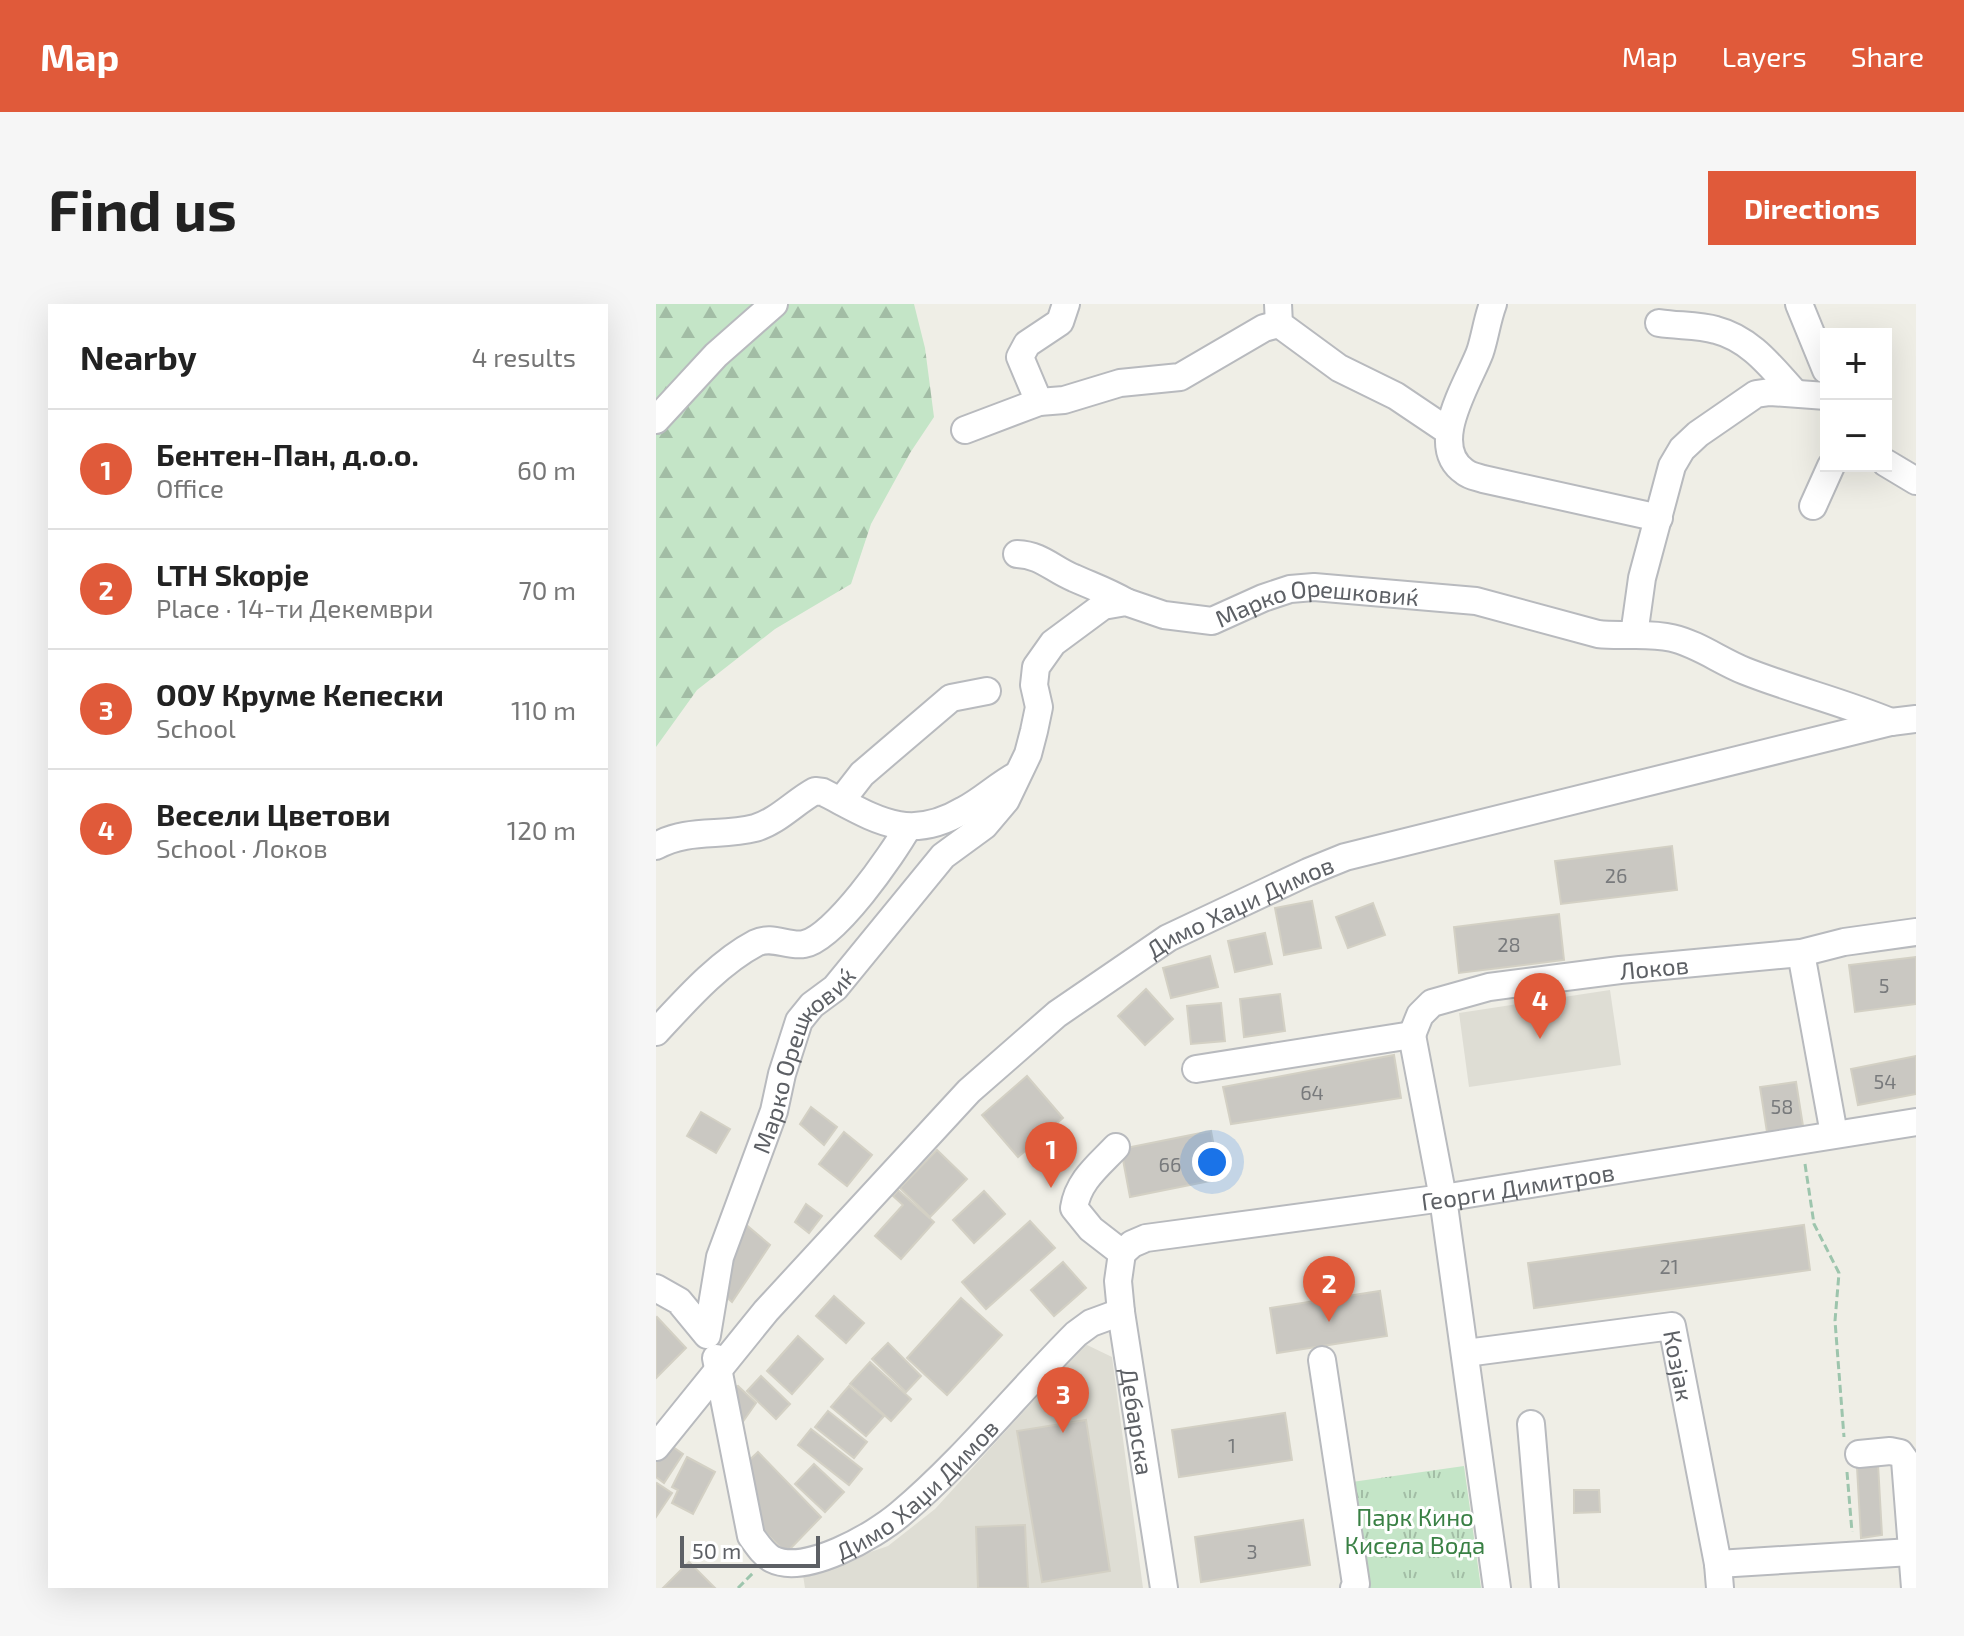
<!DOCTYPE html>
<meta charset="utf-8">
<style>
:root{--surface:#fff;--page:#f6f6f6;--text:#222;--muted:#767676;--line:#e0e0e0;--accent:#e05a3a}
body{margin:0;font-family:"Exo 2",sans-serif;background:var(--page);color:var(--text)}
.controls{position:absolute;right:24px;top:24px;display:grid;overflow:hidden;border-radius:0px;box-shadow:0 8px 32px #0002}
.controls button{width:72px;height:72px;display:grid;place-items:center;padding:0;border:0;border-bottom:2px solid var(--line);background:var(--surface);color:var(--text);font:40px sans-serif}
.scale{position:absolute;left:24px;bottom:20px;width:140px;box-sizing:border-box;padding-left:8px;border:4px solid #5d6065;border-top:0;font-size:22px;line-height:28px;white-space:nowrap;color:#5d6065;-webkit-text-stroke:6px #fff;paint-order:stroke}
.you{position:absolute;left:556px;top:858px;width:28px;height:28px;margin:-20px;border:6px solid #fff;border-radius:50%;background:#1a73e8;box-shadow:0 0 0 12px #1a73e833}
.badge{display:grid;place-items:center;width:52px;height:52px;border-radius:50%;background:var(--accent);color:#fff;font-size:26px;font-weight:700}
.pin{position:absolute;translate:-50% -66px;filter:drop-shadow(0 2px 4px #0008)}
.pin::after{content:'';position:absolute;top:42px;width:28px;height:24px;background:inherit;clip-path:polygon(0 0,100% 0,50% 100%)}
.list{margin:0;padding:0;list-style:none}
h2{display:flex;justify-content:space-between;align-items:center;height:104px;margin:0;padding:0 32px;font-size:34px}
h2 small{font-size:26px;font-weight:400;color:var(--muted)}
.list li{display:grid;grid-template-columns:52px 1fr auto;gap:24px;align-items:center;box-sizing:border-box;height:120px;padding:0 32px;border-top:2px solid var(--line)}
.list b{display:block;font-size:30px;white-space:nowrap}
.list p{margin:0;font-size:26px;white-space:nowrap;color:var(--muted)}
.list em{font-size:26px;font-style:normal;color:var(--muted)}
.map{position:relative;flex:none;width:1260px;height:1284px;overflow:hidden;border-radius:0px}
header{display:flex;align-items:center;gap:48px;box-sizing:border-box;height:112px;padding:0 40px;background:var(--accent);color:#fff}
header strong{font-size:38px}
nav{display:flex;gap:44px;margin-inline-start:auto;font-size:28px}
.intro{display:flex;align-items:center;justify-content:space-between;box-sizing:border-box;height:192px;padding:0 48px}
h1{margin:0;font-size:56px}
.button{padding:20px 36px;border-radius:0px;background:var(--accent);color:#fff;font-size:28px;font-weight:700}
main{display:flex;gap:48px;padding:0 48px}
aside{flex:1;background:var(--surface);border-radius:0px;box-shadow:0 8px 32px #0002}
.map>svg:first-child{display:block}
.education{fill:#deddd4}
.forest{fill:url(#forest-firs)}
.park{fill:url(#park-tufts)}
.building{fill:#cac8c2;stroke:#d3d0c4;stroke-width:2}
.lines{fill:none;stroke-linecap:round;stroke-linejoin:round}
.minor-casing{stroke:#b8babe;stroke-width:30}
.path{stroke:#9dc5ad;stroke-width:3;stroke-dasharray:8 4;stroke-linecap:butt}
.minor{stroke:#fff;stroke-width:26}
.labels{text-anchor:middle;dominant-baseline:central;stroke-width:6;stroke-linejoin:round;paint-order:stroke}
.number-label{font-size:20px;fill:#787a7c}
.street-label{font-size:24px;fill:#5d6065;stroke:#fff}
.park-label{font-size:24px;fill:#398044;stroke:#fff}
</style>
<header>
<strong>Map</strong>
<nav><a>Map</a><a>Layers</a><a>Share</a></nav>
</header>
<div class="intro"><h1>Find us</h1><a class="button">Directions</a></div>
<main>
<aside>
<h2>Nearby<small>4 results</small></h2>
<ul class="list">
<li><span class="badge">1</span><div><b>Бентен-Пан, д.о.о.</b><p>Office</p></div><em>60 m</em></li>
<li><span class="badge">2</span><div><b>LTH Skopje</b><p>Place · 14-ти Декември</p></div><em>70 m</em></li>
<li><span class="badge">3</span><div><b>ООУ Круме Кепески</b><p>School</p></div><em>110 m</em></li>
<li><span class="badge">4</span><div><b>Весели Цветови</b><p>School · Локов</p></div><em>120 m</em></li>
</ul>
</aside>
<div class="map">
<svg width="1260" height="1284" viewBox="0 0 1260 1284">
<defs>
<pattern id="forest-firs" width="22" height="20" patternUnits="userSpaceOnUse" patternTransform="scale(2)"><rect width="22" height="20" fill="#c4e5c7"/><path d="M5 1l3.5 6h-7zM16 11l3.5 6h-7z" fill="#a2bda5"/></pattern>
<pattern id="park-tufts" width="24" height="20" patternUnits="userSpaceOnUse" patternTransform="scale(2)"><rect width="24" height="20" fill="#c4e5c7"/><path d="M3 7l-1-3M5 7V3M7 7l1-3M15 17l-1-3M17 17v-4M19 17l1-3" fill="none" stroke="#a2bda5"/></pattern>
</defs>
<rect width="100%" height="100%" fill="#efeee6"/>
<g class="education">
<path d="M954 686 965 761 813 783 803 709Z"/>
<path d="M429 1040 456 1053 487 1284H149L147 1271 232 1242 279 1205Z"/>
</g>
<path class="forest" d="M0 0H258L269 44 278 113 254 149 215 220 195 280 119 325 41 386 0 443Z"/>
<path class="park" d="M808 1162 825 1284H709L696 1178Z"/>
<g class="building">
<path d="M1016 542 1021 586 905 600 899 557Z"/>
<path d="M656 597 665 644 628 651 619 604Z"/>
<path d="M717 599 729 631 692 644 680 613Z"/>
<path d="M903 610 908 656 803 669 798 623Z"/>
<path d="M609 629 616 660 579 668 572 637Z"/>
<path d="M554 652 562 683 515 694 507 664Z"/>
<path d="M1260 653V700L1199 708 1193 661Z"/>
<path d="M490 685 517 715 489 741 462 712Z"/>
<path d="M624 690 629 727 588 733 584 695Z"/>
<path d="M565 699 569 737 535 740 531 702Z"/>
<path d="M738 751 745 794 575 820 567 783Z"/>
<path d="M1260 752V790L1202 801 1195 765Z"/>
<path d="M371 772 407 814 362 853 326 811Z"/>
<path d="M1140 778 1147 822 1111 828 1104 783Z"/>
<path d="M155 803 181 823 168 841 144 820Z"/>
<path d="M45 808 74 825 60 849 31 832Z"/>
<path d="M555 827 564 875 474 893 465 845Z"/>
<path d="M188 828 216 851 191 882 163 860Z"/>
<path d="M281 846 311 875 274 913 244 884Z"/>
<path d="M242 886 278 918 245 955 219 932 247 901 237 892Z"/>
<path d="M328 887 349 910 318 939 297 916Z"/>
<path d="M150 900 166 912 153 929 139 918Z"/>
<path d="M81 913 114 941 76 998 61 985Z"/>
<path d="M374 917 399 944 330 1005 306 978Z"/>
<path d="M1148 921 1154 966 878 1004 872 959Z"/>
<path d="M407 958 430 984 398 1012 375 986Z"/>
<path d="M724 987 731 1032 621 1049 614 1004Z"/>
<path d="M178 992 208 1019 190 1039 160 1012Z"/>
<path d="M305 994 346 1031 291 1091 251 1054Z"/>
<path d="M1 1013 30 1044 0 1074V1014Z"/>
<path d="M142 1032 167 1055 136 1090 111 1067Z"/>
<path d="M232 1039 265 1072 250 1088 216 1055Z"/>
<path d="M214 1058 255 1095 235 1117 194 1080Z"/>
<path d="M105 1072 134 1100 120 1115 91 1087Z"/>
<path d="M82 1082 100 1099 86 1119 73 1085Z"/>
<path d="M193 1082 228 1112 210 1132 175 1103Z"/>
<path d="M172 1107 211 1138 198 1154 159 1123Z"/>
<path d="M629 1109 636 1156 523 1173 516 1126Z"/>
<path d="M430 1116 454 1267 386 1278 361 1127Z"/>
<path d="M155 1125 206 1165 193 1181 142 1141Z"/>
<path d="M10 1138 27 1150 8 1179 0 1173V1153Z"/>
<path d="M102 1148 165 1213 130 1249 100 1219 85 1164Z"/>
<path d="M31 1153 59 1168 37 1210 16 1199 22 1186 16 1183Z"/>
<path d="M158 1160 188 1188 169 1208 139 1180Z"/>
<path d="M1222 1160 1226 1231 1205 1234 1201 1163Z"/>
<path d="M1 1179 16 1189 0 1213V1180Z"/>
<path d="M918 1186H943L944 1208 918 1209Z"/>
<path d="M647 1216 654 1261 545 1278 539 1233Z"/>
<path d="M369 1221 372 1284H322L320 1223Z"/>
<path d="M33 1258 59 1284H7Z"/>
</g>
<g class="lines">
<defs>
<g id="minor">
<path d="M622 0 623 20 683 64 740 92 792 127"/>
<path d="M837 0C831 16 829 33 824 48 813 78 770 142 809 168 814 172 821 173 827 175L1003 214"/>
<path d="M1143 0 1170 66"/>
<path d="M1003 19C1022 22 1043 21 1060 26 1095 35 1116 64 1139 89"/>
<path d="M383 98 364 53 371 40 404 18 410 0"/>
<path d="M0 116 60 51 118 0"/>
<path d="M309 126 383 98 408 96 464 79 524 73 608 24 623 20"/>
<path d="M1230 159 1260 177"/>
<path d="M1157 202 1175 162"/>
<path d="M361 250C386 251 396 265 418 274 436 282 453 288 470 298"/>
<path d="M978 331 986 274 1016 162 1026 145 1042 130 1100 90 1114 88 1170 92"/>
<path d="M185 497 206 470 295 394 331 387"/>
<path d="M0 542C32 524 65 533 99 524 121 518 140 497 159 487L167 488C218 514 251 540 308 506 327 496 342 481 361 471"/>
<path d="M1145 649 1178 830"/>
<path d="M0 728C29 697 62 659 100 639 116 631 132 643 148 640 178 635 237 550 252 523"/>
<path d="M756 731 787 894 841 1284"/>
<path id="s1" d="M756 731 764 711 776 699 833 683 964 666 1145 649 1188 638 1260 628"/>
<path d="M540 765 756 731"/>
<path d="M460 843C442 862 422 877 418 904L435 925 466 949"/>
<path id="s2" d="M466 949 476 940 490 934 787 894 1260 818"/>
<path id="s3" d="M466 949 462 977 465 1008 508 1284"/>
<path id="s4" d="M0 984 23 997 51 1031 64 953 118 807 126 770 143 717 156 701 179 684 287 552 328 522 350 496 372 450 378 427 383 403 378 381 380 363 397 339 447 302 470 298 508 311 556 317 607 294 634 285 658 283 820 297 942 330C966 333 992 328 1016 334 1042 340 1064 357 1089 367 1137 386 1187 398 1235 418"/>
<path id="s5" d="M810 1049 1016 1022 1062 1260 1064 1284"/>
<path id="s6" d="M60 1054 95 1232C101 1240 107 1250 116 1255 149 1272 218 1232 244 1210 308 1156 361 1089 420 1030L435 1019 465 1008"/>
<path d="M666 1056 700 1280 698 1284"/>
<path d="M875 1120 889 1284"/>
<path id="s7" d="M0 1143 110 1007 313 787 401 710 512 634 652 568 689 553 1235 418 1260 415"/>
<path d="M1203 1150 1234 1147 1244 1149 1249 1156 1259 1284"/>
<path d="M1062 1260 1255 1248"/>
</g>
</defs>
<use href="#minor" class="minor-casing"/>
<g class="path">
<path d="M1149 860 1158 920 1183 969 1179 1017 1188 1133"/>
<path d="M1191 1168 1196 1228"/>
<path d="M82 1284 98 1268"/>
</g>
<use href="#minor" class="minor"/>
</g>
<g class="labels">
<g class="number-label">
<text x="960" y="571">26</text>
<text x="853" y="640">28</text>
<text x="1228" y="681">5</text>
<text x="1229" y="777">54</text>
<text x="656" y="788">64</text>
<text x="1126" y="802">58</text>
<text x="514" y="860">66</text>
<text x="1013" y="962">21</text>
<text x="576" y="1141">1</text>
<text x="596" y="1247">3</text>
</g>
<g class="street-label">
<text stroke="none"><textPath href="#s4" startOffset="1156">Марко Орешковиќ</textPath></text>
<text stroke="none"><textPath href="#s7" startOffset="804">Димо Хаџи Димов</textPath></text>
<text stroke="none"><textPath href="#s1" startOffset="264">Локов</textPath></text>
<text stroke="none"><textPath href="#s4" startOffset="366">Марко Орешковиќ</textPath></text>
<text stroke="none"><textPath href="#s2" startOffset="404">Георги Димитров</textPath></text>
<text stroke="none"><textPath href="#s5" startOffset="248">Козјак</textPath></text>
<text stroke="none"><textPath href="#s3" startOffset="170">Дебарска</textPath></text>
<text stroke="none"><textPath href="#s6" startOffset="382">Димо Хаџи Димов</textPath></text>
</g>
<g class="park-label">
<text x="759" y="1212">Парк Кино<tspan x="759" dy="28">Кисела Вода</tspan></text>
</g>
</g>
</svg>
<div class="controls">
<button>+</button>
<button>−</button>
</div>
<div class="scale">50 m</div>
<div class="you"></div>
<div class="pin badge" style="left:395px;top:884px">1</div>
<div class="pin badge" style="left:673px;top:1018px">2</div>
<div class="pin badge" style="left:407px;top:1129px">3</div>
<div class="pin badge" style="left:884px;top:735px">4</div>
</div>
</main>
